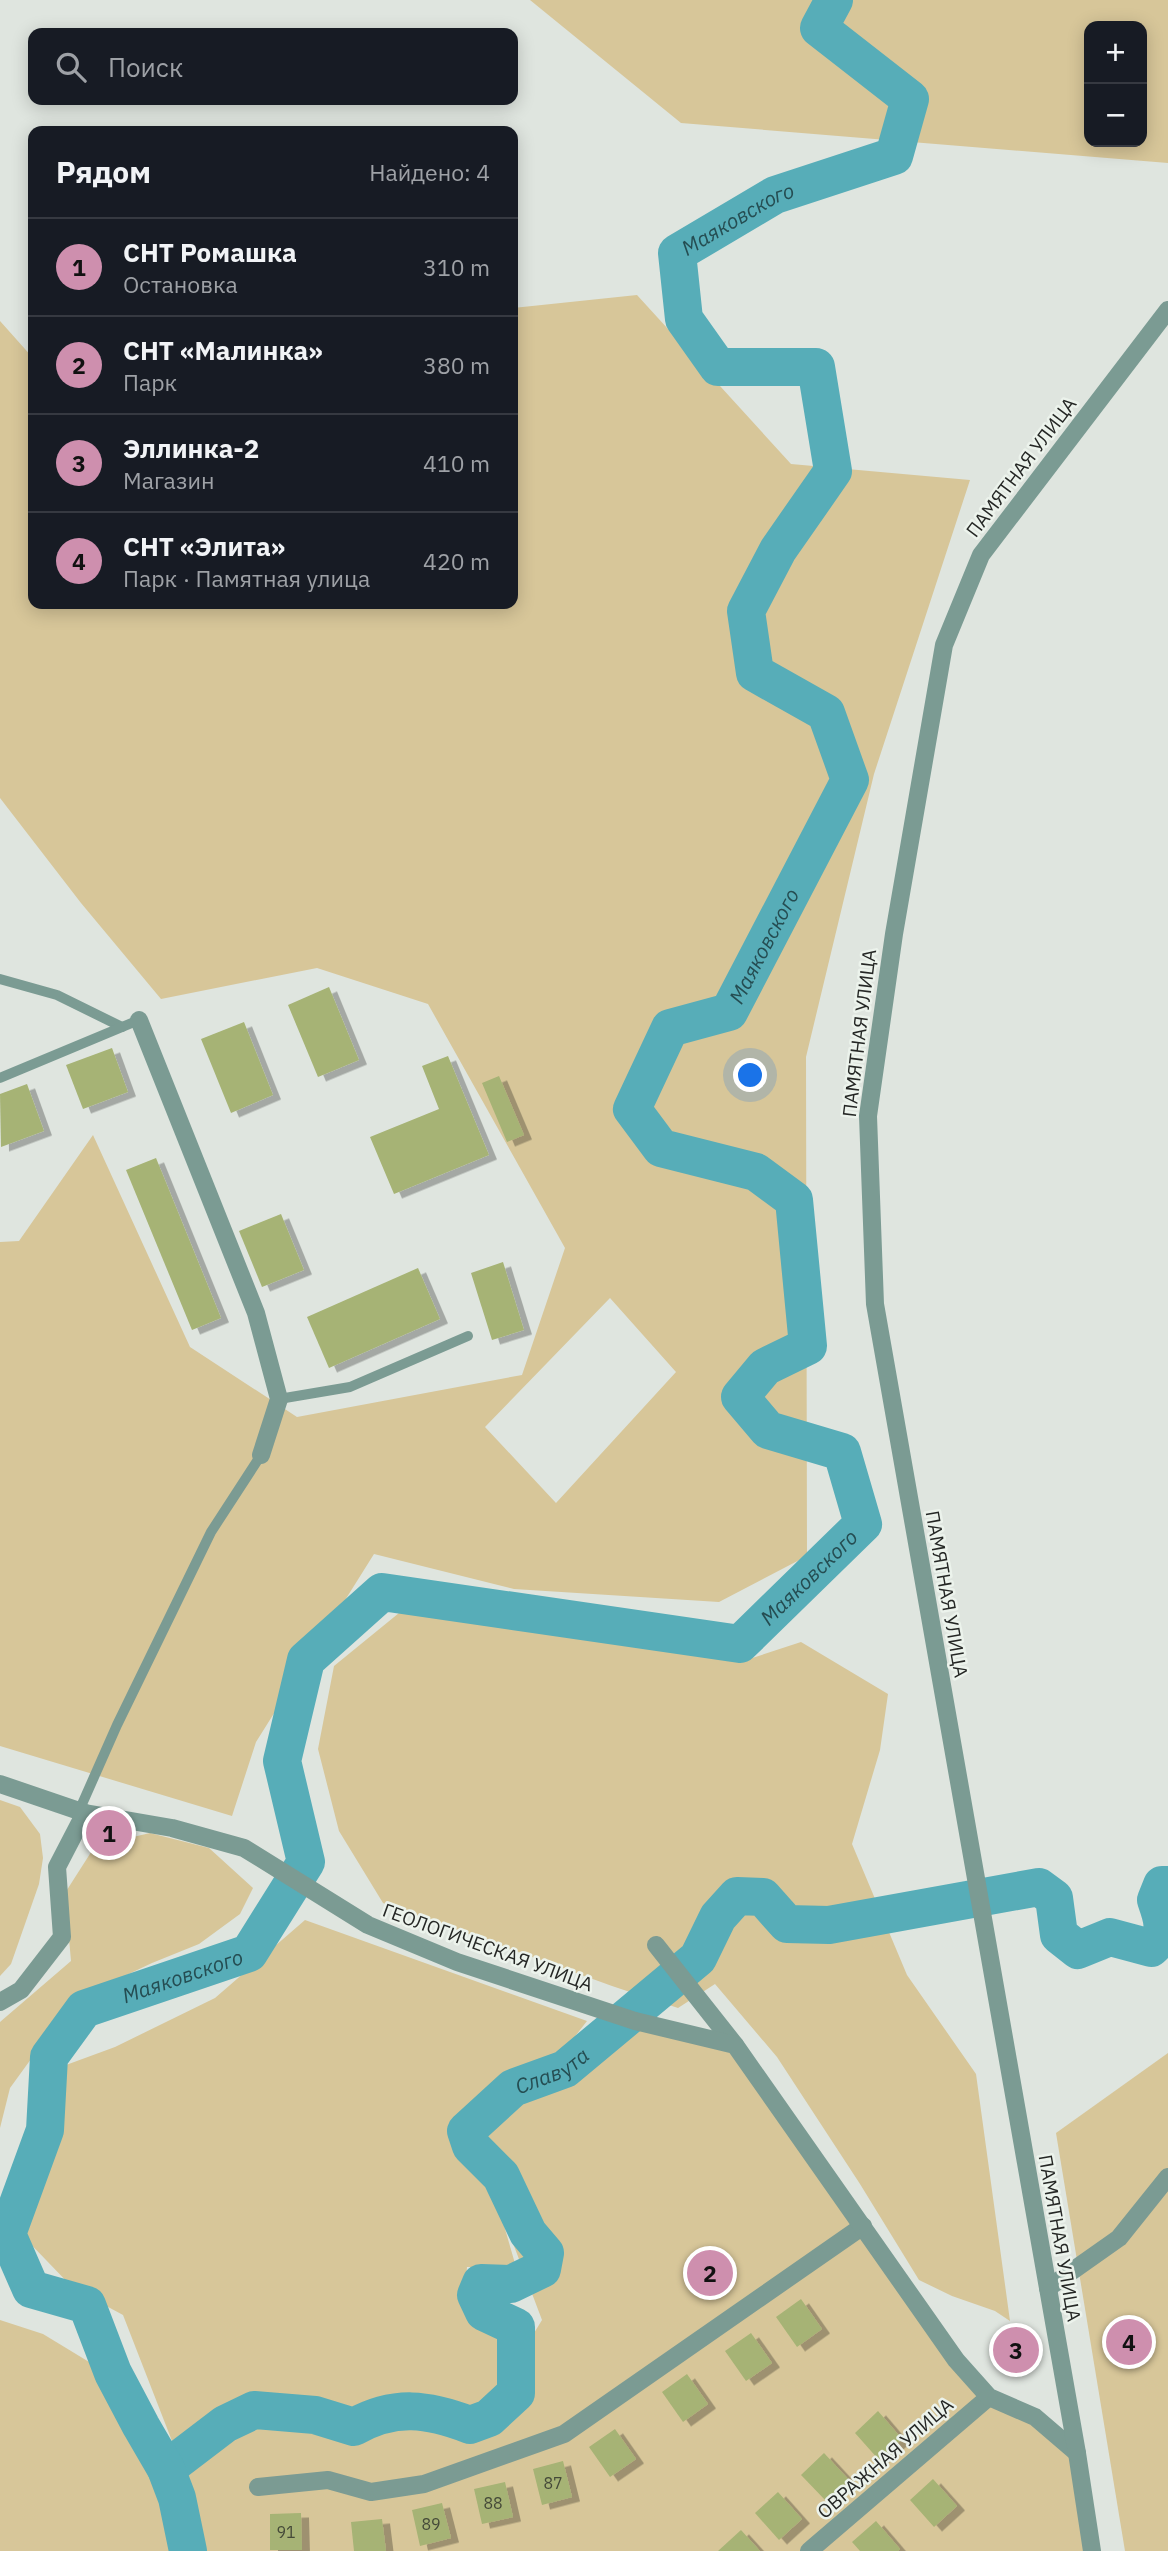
<!DOCTYPE html>
<html lang="ru">
<meta charset="utf-8">
<style>
:root{--surface:#171b24;--page:#20242c;--text:#f1f3f6;--muted:#9ea1a6;--line:#363941;--accent:#ce8fae}
body{margin:0;font-family:"IBM Plex Sans",sans-serif;background:var(--page);color:var(--text)}
.controls{position:absolute;right:21px;top:21px;display:grid;overflow:hidden;border-radius:14px;box-shadow:0 4px 18px #0003}
.controls button{width:63px;height:63px;display:grid;place-items:center;padding:0;border:0;border-bottom:2px solid var(--line);background:var(--surface);color:var(--text);font:35px sans-serif}
.you{position:absolute;left:751px;top:1076px;width:24px;height:24px;margin:-18px;border:5px solid #fff;border-radius:50%;background:#1a73e8;box-shadow:0 0 0 10px #1a73e833}
.badge{display:grid;place-items:center;width:46px;height:46px;border-radius:50%;background:var(--accent);color:#111;font-size:23px;font-weight:700}
.pin{position:absolute;translate:-50% -50%;border:4px solid #fff;box-shadow:0 2px 7px #0006}
.list{margin:0;padding:0;list-style:none}
h2{display:flex;justify-content:space-between;align-items:center;height:91px;margin:0;padding:0 28px;font-size:30px}
h2 small{font-size:23px;font-weight:400;color:var(--muted)}
.list li{display:grid;grid-template-columns:46px 1fr auto;gap:21px;align-items:center;box-sizing:border-box;height:98px;padding:0 28px;border-top:2px solid var(--line)}
.list b{display:block;font-size:26px;white-space:nowrap}
.list p{margin:0;font-size:23px;white-space:nowrap;color:var(--muted)}
.list em{font-size:23px;font-style:normal;color:var(--muted)}
.icon{flex:none;width:38px;height:38px;fill:none;stroke:currentColor;stroke-width:2;stroke-linecap:round;stroke-linejoin:round}
.map{position:relative;flex:none;width:1168px;height:2551px;overflow:hidden}
.search{position:absolute;background:var(--surface);box-shadow:0 4px 18px #0003;left:28px;top:28px;width:490px;height:77px;display:flex;align-items:center;gap:18px;box-sizing:border-box;padding:0 24px;border-radius:14px;color:var(--muted);font-size:26px}
.panel{position:absolute;background:var(--surface);box-shadow:0 4px 18px #0003;left:28px;top:126px;width:490px;height:483px;border-radius:14px}
.map>svg:first-child{display:block}
.green{fill:#d7c699;fill-rule:evenodd}
.lines{fill:none;stroke-linecap:round;stroke-linejoin:round}
.river{stroke:#57adb8;stroke-width:38}
.building{fill:#a6b375;filter:url(#shadow)}
.service{stroke:#7b9b93;stroke-width:10}
.minor{stroke:#7b9b93;stroke-width:18}
.tertiary{stroke:#7b9b93;stroke-width:18}
.labels{text-anchor:middle;dominant-baseline:central;stroke-width:5;stroke-linejoin:round;paint-order:stroke}
.number-label{font-size:16px;fill:#454a39}
.street-label{font-size:19px;fill:#252725;stroke:#ecf3ec}
.water-label{font-size:21px;font-style:italic;fill:#254d52;stroke:#ecf3ec}
</style>
<div class="map">
<svg width="1168" height="2551" viewBox="0 0 1168 2551">
<defs>
<filter id="shadow"><feDropShadow dx="8" dy="4.5" stdDeviation="0" flood-color="#0004"/></filter>
</defs>
<rect width="100%" height="100%" fill="#dfe5df"/>
<g class="green">
<path d="M530 0H1168V163L681 123ZM1089 26H1142V142H1089Z"/>
<path d="M637 295 791 464 970 480 874 774 806 1057 807 1556 719 1602 514 1589 374 1554 256 1742 232 1816 0 1746V1242L19 1241 93 1135 190 1347 297 1417 522 1375 565 1248 428 1004 317 968 161 999 81 903 0 798V321L33 358V604H513V308ZM610 1298 676 1372 556 1503 485 1427Z"/>
<path d="M399 1613 461 1617 551 1629 740 1662 801 1642 888 1694 880 1750 852 1844 907 1975 976 2074 1010 2321 995 2311 952 2296 919 2280 860 2184 777 2057 715 1984 678 2008 612 1986 383 1903 339 1831 318 1749 334 1666Z"/>
<path d="M0 1800 20 1807 40 1834 43 1858 39 1884 11 1964 0 1976Z"/>
<path d="M150 1833 209 1848 253 1888 240 1914 199 1944 152 1963 99 1988 39 2048 10 2088 0 2128V2022L71 1961 65 1893 95 1846Z"/>
<path d="M305 1920 587 2021 562 2053 478 2107 456 2140 491 2184C487 2164 472 2150 466 2131L513 2088 635 2021 735 2045 989 2397 1077 2453 1092 2551H182L166 2469 225 2424 354 2427 374 2416 412 2411 443 2415 488 2408 542 2320 497 2201 518 2274 493 2267H467L465 2296 473 2313 521 2343 487 2406 421 2404 338 2411 267 2404 224 2415 172 2441 123 2315 73 2288 20 2233 50 2163 66 2065 115 2047 215 1998Z"/>
<path d="M1168 2053V2551H1125L1056 2133Z"/>
<path d="M0 2320 43 2334 99 2368 150 2466 170 2545 169 2551H0Z"/>
</g>
<g class="lines">
<g class="river">
<path id="s1" d="M166 2469 225 2424 254 2410 315 2415 354 2427C395 2404 428 2409 470 2425L489 2418 516 2393V2327L484 2312 476 2295 481 2283 511 2284 542 2269 545 2253 528 2233 501 2176 471 2146 466 2131 513 2088 565 2069 698 1958 718 1917 737 1896 763 1897 787 1924 829 1925 1039 1887 1054 1898 1059 1935 1078 1950 1110 1937 1151 1948C1168 1933 1163 1920 1156 1900L1162 1885H1168"/>
<path id="s2" d="M188 2551 177 2498 166 2469 141 2426 113 2373 87 2305 31 2289 7 2234 45 2130 49 2057 84 2009 249 1953 306 1862 282 1761 306 1660 382 1592 740 1644 863 1524 842 1452 768 1430 740 1397 765 1367 808 1346 794 1200 756 1172 661 1148 632 1109 670 1028 729 1012 850 780 826 713 755 673 746 611 778 550 833 471 816 367H718L684 319 677 253 775 195 894 156 910 99 819 28 834 0"/>
</g>
</g>
<g class="building">
<path d="M329 987 359 1060 318 1077 288 1005Z"/>
<path d="M244 1022 273 1095 231 1113 201 1039Z"/>
<path d="M112 1048 128 1092 83 1109 66 1065Z"/>
<path d="M448 1056 489 1155 394 1194 370 1137 439 1109 422 1066Z"/>
<path d="M499 1076 524 1135 507 1142 482 1083Z"/>
<path d="M27 1084 44 1131 1 1147 0 1094Z"/>
<path d="M156 1158 221 1318 192 1330 126 1170Z"/>
<path d="M281 1214 304 1270 262 1287 239 1231Z"/>
<path d="M503 1262 524 1330 492 1340 471 1273Z"/>
<path d="M418 1268 440 1319 329 1368 307 1317Z"/>
<path d="M801 2299 822 2329 797 2347 776 2317Z"/>
<path d="M751 2333 772 2363 746 2381 725 2351Z"/>
<path d="M1016 2334 1033 2350 1018 2366 1001 2350Z"/>
<path d="M687 2374 708 2404 683 2422 662 2392Z"/>
<path d="M878 2411 902 2439 879 2460 855 2433Z"/>
<path d="M615 2429 636 2459 610 2477 589 2447Z"/>
<path d="M824 2453 849 2480 826 2501 801 2475Z"/>
<path d="M563 2461 572 2497 542 2505 533 2469Z"/>
<path d="M933 2479 957 2506 934 2527 910 2500Z"/>
<path d="M505 2482 513 2517 482 2524 474 2489Z"/>
<path d="M778 2492 802 2519 779 2540 755 2513Z"/>
<path d="M442 2503 451 2538 420 2546 412 2510Z"/>
<path d="M301 2513 302 2550H270V2514Z"/>
<path d="M382 2519 386 2551H354L351 2522Z"/>
<path d="M876 2521 900 2549 898 2551H860L852 2542Z"/>
<path d="M741 2530 760 2551H718Z"/>
</g>
<g class="lines">
<g class="service">
<path d="M0 979 57 995 122 1027"/>
<path d="M0 1078 139 1020"/>
<path d="M279 1399 350 1387 468 1336"/>
<path d="M79 1811 117 1725 211 1532 261 1455"/>
</g>
<g class="minor">
<path d="M139 1020 256 1313 279 1399 261 1455"/>
<path d="M656 1945 735 2045"/>
<path d="M0 2002 21 1990 62 1937 57 1867 85 1813"/>
<path d="M1048 2288 1119 2238 1168 2177"/>
<path d="M258 2487 328 2480 371 2492 424 2484 564 2434 863 2226"/>
<path d="M809 2551 989 2397"/>
</g>
<g class="tertiary">
<path d="M0 1784 85 1813 172 1828 244 1848 368 1925 457 1962 635 2021 735 2045 956 2360 989 2397 1035 2417 1077 2453"/>
<path d="M1092 2551 1077 2453 875 1304 868 1116 894 934 944 645 981 555 1168 310"/>
</g>
</g>
<g class="labels">
<g class="number-label">
<text x="553" y="2483">87</text>
<text x="493" y="2503">88</text>
<text x="431" y="2524">89</text>
<text x="286" y="2532">91</text>
</g>
<g class="street-label">
<text transform="translate(1021 467) rotate(-53)">ПАМЯТНАЯ УЛИЦА</text>
<text transform="translate(859 1033) rotate(-83)">ПАМЯТНАЯ УЛИЦА</text>
<text transform="translate(947 1594) rotate(80)">ПАМЯТНАЯ УЛИЦА</text>
<text transform="translate(488 1947) rotate(20)">ГЕОЛОГИЧЕСКАЯ УЛИЦА</text>
<text transform="translate(1060 2238) rotate(80)">ПАМЯТНАЯ УЛИЦА</text>
<text transform="translate(885 2458) rotate(-41)">ОВРАЖНАЯ УЛИЦА</text>
</g>
<g class="water-label">
<text stroke="none"><textPath href="#s2" startOffset="3568">Маяковского</textPath></text>
<text stroke="none"><textPath href="#s2" startOffset="2602">Маяковского</textPath></text>
<text stroke="none"><textPath href="#s2" startOffset="1678">Маяковского</textPath></text>
<text stroke="none"><textPath href="#s2" startOffset="733">Маяковского</textPath></text>
<text stroke="none"><textPath href="#s1" startOffset="854">Славута</textPath></text>
</g>
</g>
</svg>
<div class="controls">
<button>+</button>
<button>−</button>
</div>
<div class="you"></div>
<div class="pin badge" style="left:109px;top:1833px">1</div>
<div class="pin badge" style="left:710px;top:2273px">2</div>
<div class="pin badge" style="left:1016px;top:2350px">3</div>
<div class="pin badge" style="left:1129px;top:2342px">4</div>
<div class="search"><svg class="icon" aria-label="search" viewBox="0 0 24 24"><circle cx="10" cy="10" r="6"/><path d="M15 15l6 6"/></svg>Поиск</div>
<section class="panel">
<h2>Рядом<small>Найдено: 4</small></h2>
<ul class="list">
<li><span class="badge">1</span><div><b>СНТ Ромашка</b><p>Остановка</p></div><em>310 m</em></li>
<li><span class="badge">2</span><div><b>СНТ «Малинка»</b><p>Парк</p></div><em>380 m</em></li>
<li><span class="badge">3</span><div><b>Эллинка-2</b><p>Магазин</p></div><em>410 m</em></li>
<li><span class="badge">4</span><div><b>СНТ «Элита»</b><p>Парк · Памятная улица</p></div><em>420 m</em></li>
</ul>
</section>
</div>
